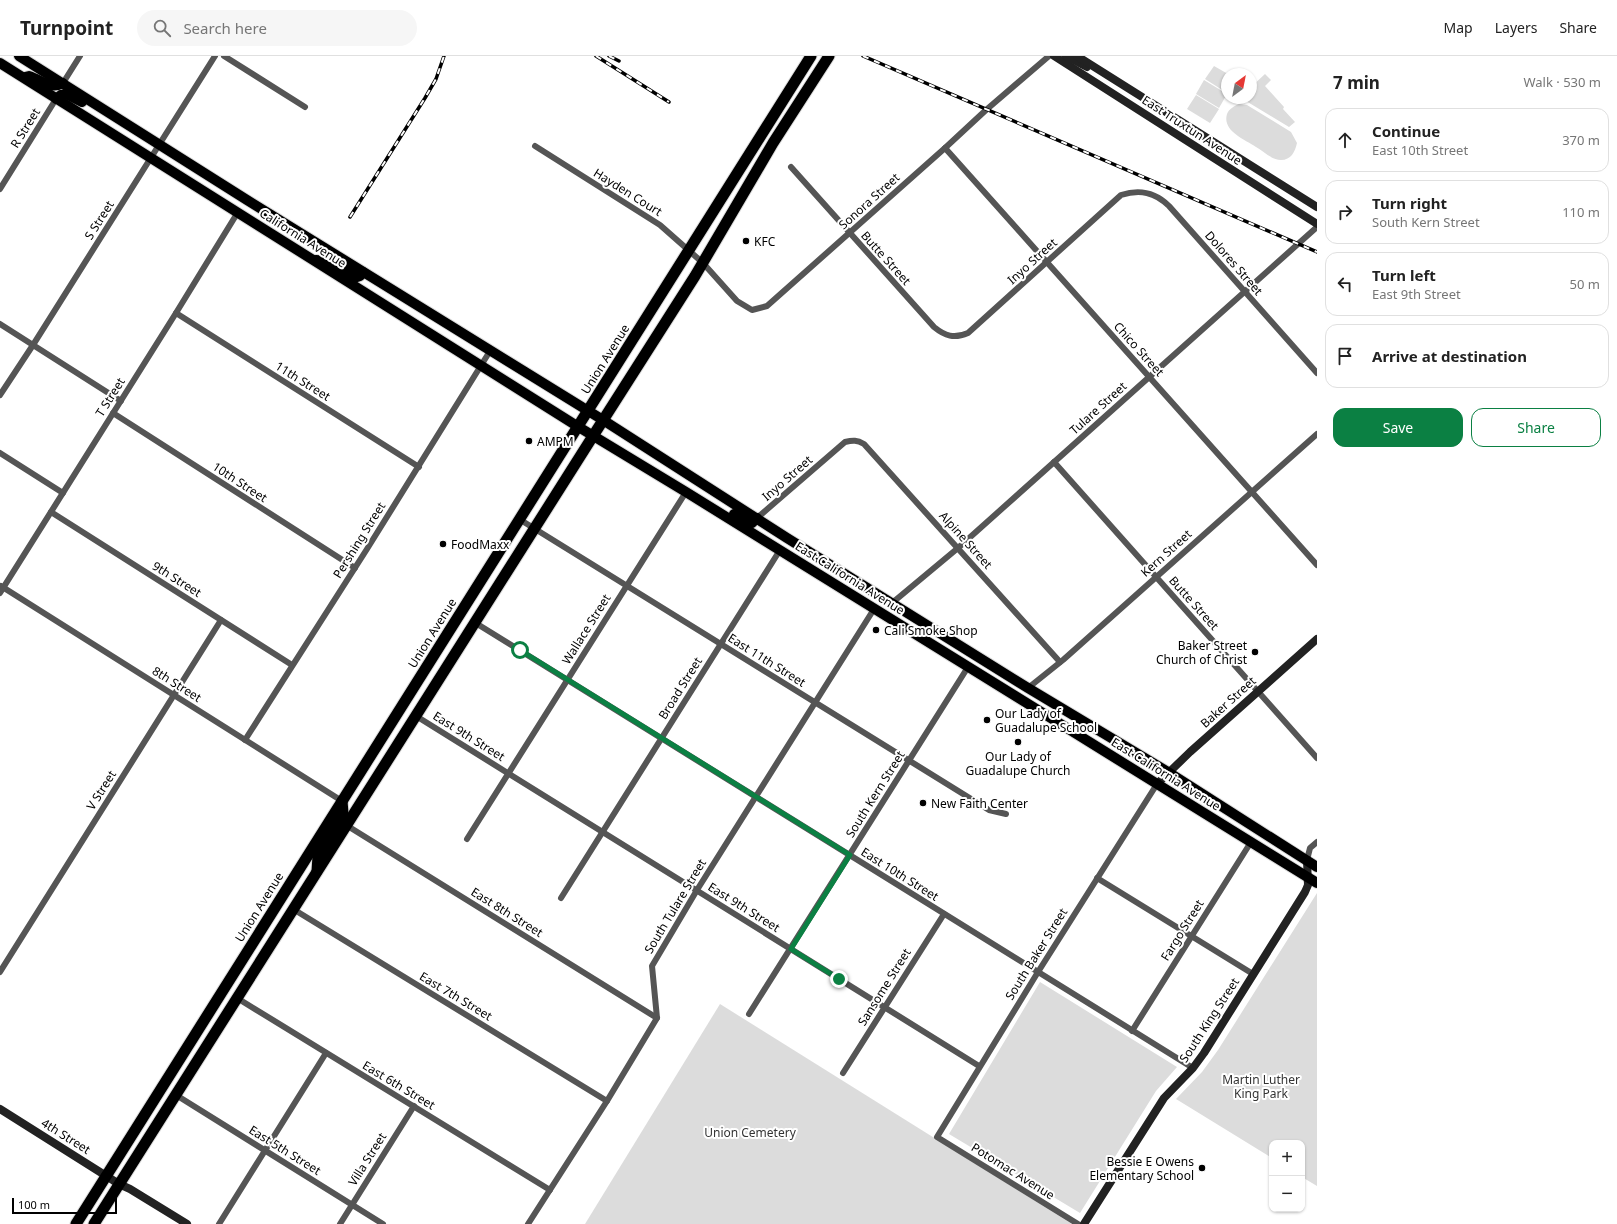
<!DOCTYPE html>
<meta charset="utf-8">
<style>
:root{--surface:#fff;--page:#f6f6f6;--text:#222;--muted:#767676;--line:#e0e0e0;--accent:#0b8043}
body{margin:0;font-family:"Noto Sans",sans-serif;background:var(--page);color:var(--text)}
.controls{position:absolute;right:12px;bottom:12px;display:grid;overflow:hidden;border-radius:8px;box-shadow:0 1px 3px #0004}
.controls button{width:36px;height:36px;display:grid;place-items:center;padding:0;border:0;border-bottom:1px solid var(--line);background:var(--surface);color:var(--text);font:20px sans-serif}
.compass{position:absolute;left:1221px;top:12px;width:36px;height:36px;border-radius:50%;background:var(--surface);box-shadow:0 1px 3px #0004;rotate:32deg}
.scale{position:absolute;left:12px;bottom:10px;width:105px;box-sizing:border-box;padding-left:4px;border:2px solid #000;border-top:0;font-size:11px;line-height:14px;white-space:nowrap;color:#000;-webkit-text-stroke:3px #fff;paint-order:stroke}
.stop{position:absolute;width:12px;height:12px;margin:-9px;border:3px solid #0b8043;border-radius:50%;background:#fff}
.stop.end{background:#0b8043;border-color:#fff;box-shadow:0 1px 4px #0008}
.list{margin:0;padding:0;list-style:none}
h2{display:flex;justify-content:space-between;align-items:center;height:52px;margin:0;padding:0 16px;font-size:17px}
h2 small{font-size:13px;font-weight:400;color:var(--muted)}
.list li{display:grid;grid-template-columns:26px 1fr auto;gap:12px;align-items:center;box-sizing:border-box;height:64px;margin:0 8px 8px;padding:0 8px;border:1px solid var(--line);border-radius:12px}
.list b{display:block;font-size:15px;white-space:nowrap}
.list p{margin:0;font-size:13px;white-space:nowrap;color:var(--muted)}
.list em{font-size:13px;font-style:normal;color:var(--muted)}
.actions{display:flex;gap:8px;padding:12px 16px}
.actions a{flex:1;padding:9px 0;border:1px solid var(--accent);border-radius:12px;text-align:center;font-size:14px;color:var(--accent)}
.actions .main{background:var(--accent);color:#fff}
.icon{flex:none;width:22px;height:22px;fill:none;stroke:currentColor;stroke-width:2;stroke-linecap:round;stroke-linejoin:round}
.map{position:relative;flex:none;width:1317px;height:1168px;overflow:hidden}
header{display:flex;align-items:center;gap:24px;box-sizing:border-box;height:56px;padding:0 20px;background:var(--surface);border-bottom:1px solid var(--line)}
header strong{font-size:19px}
nav{display:flex;gap:22px;margin-inline-start:auto;font-size:14px}
.search{width:280px;height:36px;background:var(--page);display:flex;align-items:center;gap:10px;box-sizing:border-box;padding:0 14px;border-radius:22px;color:var(--muted);font-size:15px}
main{display:flex}
aside{flex:1;background:var(--surface)}
.map>svg:first-child{display:block}
.green{fill:#dcdcdc}
.lines{fill:none;stroke-linecap:round;stroke-linejoin:round}
.primary-casing{stroke:#dbdbdb;stroke-width:12}
.highway-casing{stroke:#dbdbdb;stroke-width:13}
.street{stroke:#555;stroke-width:6}
.secondary{stroke:#222;stroke-width:8}
.primary{stroke:#000;stroke-width:10}
.highway{stroke:#000;stroke-width:11}
.rail-casing{stroke:#000;stroke-width:3.5}
.rail{stroke:#fff;stroke-width:2;stroke-dasharray:6;stroke-linecap:butt}
.route{stroke:#0b8043;stroke-width:5}
.poi-dot{fill:#000;stroke:#fff;stroke-width:1.5}
.labels{text-anchor:middle;dominant-baseline:central;stroke-width:4;stroke-linejoin:round;paint-order:stroke}
.street-label{font-size:12px;fill:#000;stroke:#fff}
.poi-label{font-size:12px;fill:#000;stroke:#fff;text-anchor:start}
.park-label{font-size:12px;fill:#333;stroke:#fff}
</style>
<header>
<strong>Turnpoint</strong>
<div class="search"><svg class="icon" aria-label="search" viewBox="0 0 24 24"><circle cx="10" cy="10" r="6"/><path d="M15 15l6 6"/></svg>Search here</div>
<nav><a>Map</a><a>Layers</a><a>Share</a></nav>
</header>
<main>
<div class="map">
<svg width="1317" height="1168" viewBox="0 0 1317 1168">
<rect width="100%" height="100%" fill="#fff"/>
<g class="green">
<path d="M1214 10 1228 18 1227 37 1205 23Z"/>
<path d="M1265 18 1271 24 1265 30 1284 51 1283 53 1295 66 1289 71 1241 42H1251V31Z"/>
<path d="M1204 24 1227 38 1219 52 1196 38Z"/>
<path d="M1196 39 1219 53 1210 67 1187 53Z"/>
<path d="M1239 48 1247 49 1291 76 1297 87C1295 96 1291 104 1281 104 1272 104 1263 95 1256 91 1244 83 1222 75 1227 58 1229 53 1234 50 1239 48Z"/>
<path d="M1317 837V1130L1302 1121V1087H1272V1102L1176 1043 1202 1016 1218 994Z"/>
<path d="M1040 926 1177 1011 1156 1035 1080 1157 949 1078Z"/>
<path d="M720 948 1072 1168H585Z"/>
</g>
<g class="lines">
<defs>
<g id="primary">
<path d="M19 0 247 144 603 364 787 482 1028 632 1168 716 1317 811"/>
<path d="M0 7 577 370 686 436 1317 827"/>
<path d="M25 21 29 20C42 24 50 34 63 27"/>
<path d="M56 43 61 39 66 38 82 46"/>
<path d="M316 204 327 205 357 221 360 220 363 216"/>
<path d="M734 458 752 467 757 462"/>
</g>
<g id="highway">
<path d="M317 815 318 800 343 757 342 745"/>
<path d="M76 1168 811 0"/>
<path d="M94 1168 593 380 695 220 773 87 829 0"/>
</g>
</defs>
<use href="#primary" class="primary-casing"/>
<use href="#highway" class="highway-casing"/>
<g class="street">
<path d="M224 0 305 51"/>
<path d="M63 27 80 0"/>
<path d="M535 90 660 169 703 207 737 245 752 254 767 250 945 92 986 54 1049 0"/>
<path d="M945 92 1317 509"/>
<path d="M791 111 934 271C945 280 954 283 968 277L1121 139C1140 133 1155 136 1169 150L1317 317"/>
<path d="M0 133 56 43"/>
<path d="M176 257 419 411"/>
<path d="M0 268 121 345"/>
<path d="M0 339 33 289 215 0"/>
<path d="M113 357 355 512"/>
<path d="M0 397 63 437"/>
<path d="M1054 406 1317 702"/>
<path d="M51 456 292 609"/>
<path d="M757 462 845 386C853 384 857 384 864 388L1060 606"/>
<path d="M519 463 989 754 1006 758"/>
<path d="M1 530 342 745"/>
<path d="M0 537 176 257 238 156"/>
<path d="M892 547 958 492 1317 171"/>
<path d="M474 566 1193 1012"/>
<path d="M1028 632 1063 604 1317 378"/>
<path d="M416 660 979 1010"/>
<path d="M245 684 367 493 490 295"/>
<path d="M346 769 657 962"/>
<path d="M467 783 686 436"/>
<path d="M1307 804 1310 792 1317 786"/>
<path d="M1097 822 1253 918"/>
<path d="M561 842 780 494"/>
<path d="M293 853 607 1045"/>
<path d="M0 916 221 564"/>
<path d="M237 942 550 1134"/>
<path d="M749 958 968 611"/>
<path d="M1132 975 1251 786"/>
<path d="M843 1017 944 858"/>
<path d="M176 1039 383 1168"/>
<path d="M219 1168 326 997"/>
<path d="M340 1168 414 1050"/>
<path d="M528 1168 607 1045 657 962 652 910 697 834 874 553"/>
<path d="M1078 1168 937 1081 1038 916 1157 728"/>
</g>
<g class="secondary">
<path d="M1054 0 1317 168"/>
<path d="M1066 0 1087 11"/>
<path d="M1077 0 1317 151"/>
<path d="M1157 728 1190 696 1317 583"/>
<path d="M0 1053 119 1128 130 1133 187 1168"/>
<path d="M1084 1168 1164 1042 1193 1012 1204 997 1305 836 1308 829 1307 804"/>
</g>
<use href="#primary" class="primary"/>
<use href="#highway" class="highway"/>
<defs>
<g id="rail">
<path d="M596 0 669 46"/>
<path d="M609 0 619 5"/>
<path d="M863 0 1317 196"/>
<path d="M350 161 425 42 436 23 444 0"/>
</g>
</defs>
<use href="#rail" class="rail-casing"/>
<use href="#rail" class="rail"/>
</g>
<g class="lines">
<path class="route" d="M520 594 850 799 791 893 839 923"/>
</g>
<g class="poi-dot">
<circle cx="746" cy="185" r="4"/>
<circle cx="529" cy="385" r="4"/>
<circle cx="443" cy="488" r="4"/>
<circle cx="876" cy="574" r="4"/>
<circle cx="1255" cy="596" r="4"/>
<circle cx="987" cy="664" r="4"/>
<circle cx="1018" cy="686" r="4"/>
<circle cx="923" cy="747" r="4"/>
<circle cx="1202" cy="1112" r="4"/>
</g>
<g class="labels">
<g class="street-label">
<text transform="translate(25 72) rotate(-58)">R Street</text>
<text transform="translate(1192 74) rotate(33)">East Truxtun Avenue</text>
<text transform="translate(628 136) rotate(32)">Hayden Court</text>
<text transform="translate(869 145) rotate(-42)">Sonora Street</text>
<text transform="translate(99 164) rotate(-58)">S Street</text>
<text transform="translate(303 182) rotate(32)">California Avenue</text>
<text transform="translate(886 202) rotate(48)">Butte Street</text>
<text transform="translate(1032 205) rotate(-42)">Inyo Street</text>
<text transform="translate(1234 207) rotate(49)">Dolores Street</text>
<text transform="translate(1139 293) rotate(48)">Chico Street</text>
<text transform="translate(605 303) rotate(-58)">Union Avenue</text>
<text transform="translate(303 325) rotate(32)">11th Street</text>
<text transform="translate(110 341) rotate(-58)">T Street</text>
<text transform="translate(1098 352) rotate(-42)">Tulare Street</text>
<text transform="translate(787 422) rotate(-41)">Inyo Street</text>
<text transform="translate(240 426) rotate(33)">10th Street</text>
<text transform="translate(359 484) rotate(-58)">Pershing Street</text>
<text transform="translate(966 484) rotate(48)">Alpine Street</text>
<text transform="translate(1166 497) rotate(-42)">Kern Street</text>
<text transform="translate(850 522) rotate(32)">East California Avenue</text>
<text transform="translate(177 523) rotate(32)">9th Street</text>
<text transform="translate(1194 547) rotate(48)">Butte Street</text>
<text transform="translate(586 573) rotate(-58)">Wallace Street</text>
<text transform="translate(432 577) rotate(-58)">Union Avenue</text>
<text transform="translate(767 604) rotate(32)">East 11th Street</text>
<text transform="translate(177 628) rotate(32)">8th Street</text>
<text transform="translate(680 632) rotate(-58)">Broad Street</text>
<text transform="translate(1228 646) rotate(-42)">Baker Street</text>
<text transform="translate(469 680) rotate(32)">East 9th Street</text>
<text transform="translate(1166 718) rotate(32)">East California Avenue</text>
<text transform="translate(101 734) rotate(-58)">V Street</text>
<text transform="translate(875 738) rotate(-58)">South Kern Street</text>
<text transform="translate(900 818) rotate(32)">East 10th Street</text>
<text transform="translate(675 850) rotate(-59)">South Tulare Street</text>
<text transform="translate(259 851) rotate(-58)">Union Avenue</text>
<text transform="translate(744 851) rotate(32)">East 9th Street</text>
<text transform="translate(507 856) rotate(32)">East 8th Street</text>
<text transform="translate(1182 874) rotate(-58)">Fargo Street</text>
<text transform="translate(1036 898) rotate(-58)">South Baker Street</text>
<text transform="translate(884 931) rotate(-58)">Sansome Street</text>
<text transform="translate(456 940) rotate(31)">East 7th Street</text>
<text transform="translate(1209 964) rotate(-57)">South King Street</text>
<text transform="translate(399 1029) rotate(31)">East 6th Street</text>
<text transform="translate(66 1080) rotate(32)">4th Street</text>
<text transform="translate(285 1094) rotate(32)">East 5th Street</text>
<text transform="translate(367 1103) rotate(-58)">Villa Street</text>
<text transform="translate(1013 1115) rotate(32)">Potomac Avenue</text>
</g>
<g class="poi-label">
<text x="754" y="185">KFC</text>
<text x="537" y="385">AMPM</text>
<text x="451" y="488">FoodMaxx</text>
<text x="884" y="574">Cali Smoke Shop</text>
<text x="1247" y="589" text-anchor="end">Baker Street<tspan x="1247" dy="14">Church of Christ</tspan></text>
<text x="995" y="657">Our Lady of<tspan x="995" dy="14">Guadalupe School</tspan></text>
<text x="1018" y="700" text-anchor="middle">Our Lady of<tspan x="1018" dy="14">Guadalupe Church</tspan></text>
<text x="931" y="747">New Faith Center</text>
<text x="1194" y="1105" text-anchor="end">Bessie E Owens<tspan x="1194" dy="14">Elementary School</tspan></text>
</g>
<g class="park-label">
<text x="1261" y="1023">Martin Luther<tspan x="1261" dy="14">King Park</tspan></text>
<text x="750" y="1076">Union Cemetery</text>
</g>
</g>
</svg>
<div class="controls">
<button>+</button>
<button>−</button>
</div>
<svg class="compass" viewBox="-18 -18 36 36"><path d="M0-13l5 13h-10z" fill="#e53935"/><path d="M0 13l5-13h-10z" fill="#767676"/></svg>
<div class="scale">100 m</div>
<div class="stop" style="left:520px;top:594px"></div>
<div class="stop end" style="left:839px;top:923px"></div>
</div>
<aside>
<h2>7 min<small>Walk · 530 m</small></h2>
<ul class="list">
<li><svg class="icon" aria-label="ahead" viewBox="0 0 24 24"><path d="M12 20V5M6 11l6-6 6 6"/></svg><div><b>Continue</b><p>East 10th Street</p></div><em>370 m</em></li>
<li><svg class="icon" aria-label="right" viewBox="0 0 24 24"><path d="M7 20v-9h11M14 6l5 5-5 5"/></svg><div><b>Turn right</b><p>South Kern Street</p></div><em>110 m</em></li>
<li><svg class="icon" aria-label="left" viewBox="0 0 24 24"><path d="M17 20v-9H6M10 6l-5 5 5 5"/></svg><div><b>Turn left</b><p>East 9th Street</p></div><em>50 m</em></li>
<li><svg class="icon" aria-label="arrive" viewBox="0 0 24 24"><path d="M6 21V4h12l-3 4 3 4H6"/></svg><div><b>Arrive at destination</b></div></li>
</ul>
<div class="actions"><a class="main">Save</a><a>Share</a></div>
</aside>
</main>
